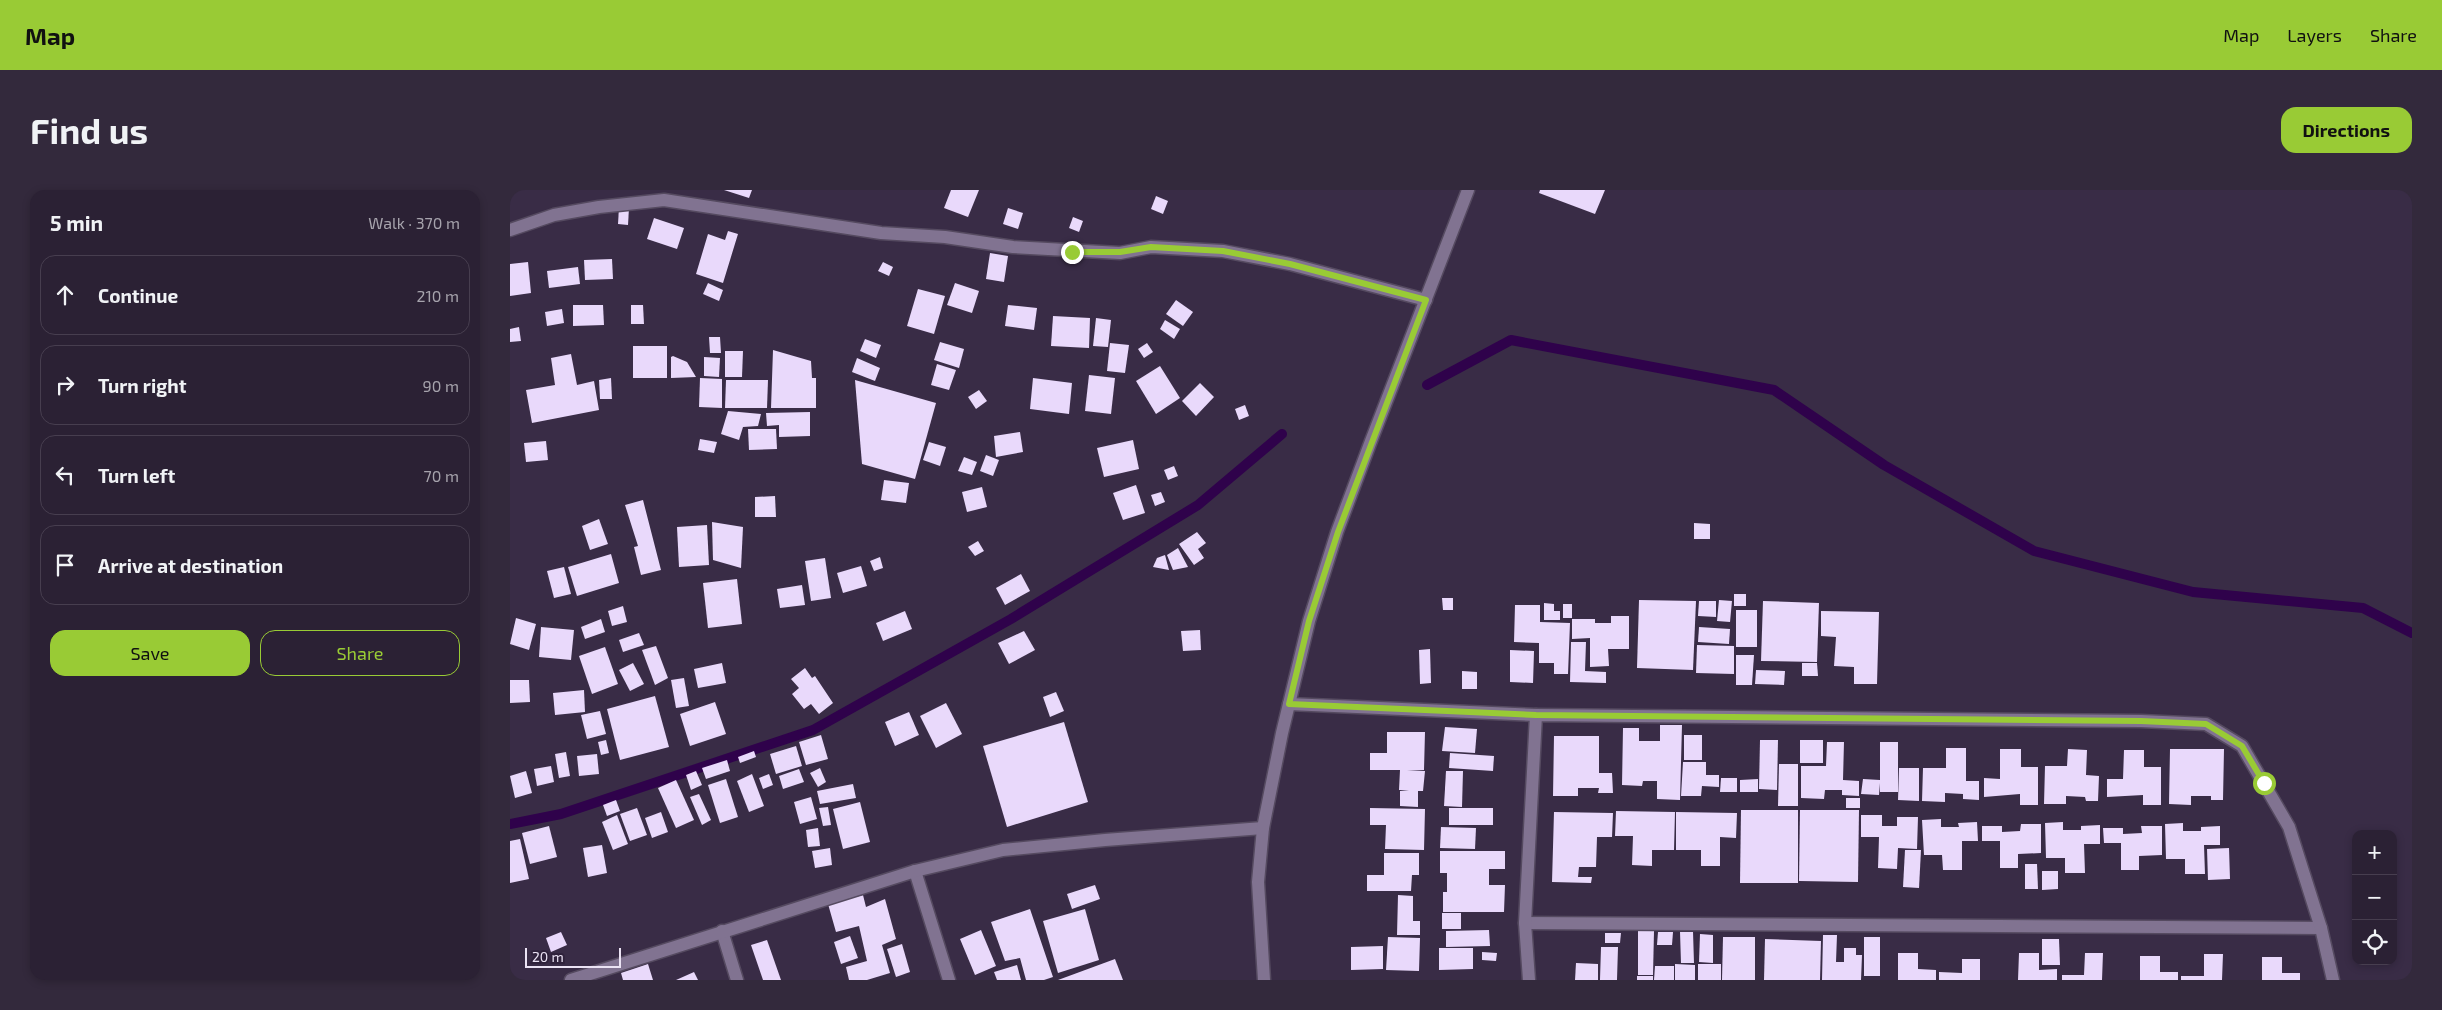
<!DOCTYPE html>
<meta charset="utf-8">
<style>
:root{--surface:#2b2134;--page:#33293c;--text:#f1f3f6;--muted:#a6a3ac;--line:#473e4f;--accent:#99cb35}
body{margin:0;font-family:"Exo 2",sans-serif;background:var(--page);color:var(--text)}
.controls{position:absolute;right:15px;bottom:15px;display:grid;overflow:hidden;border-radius:10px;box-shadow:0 2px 8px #0003}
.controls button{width:45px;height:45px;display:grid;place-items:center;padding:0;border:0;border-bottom:1px solid var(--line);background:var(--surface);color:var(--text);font:25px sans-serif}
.scale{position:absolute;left:15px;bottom:12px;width:96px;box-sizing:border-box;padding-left:5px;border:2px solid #ebe3f4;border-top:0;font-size:14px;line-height:18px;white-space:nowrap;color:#ebe3f4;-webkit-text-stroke:4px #2f223b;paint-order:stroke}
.stop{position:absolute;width:15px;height:15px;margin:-11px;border:4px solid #99cb35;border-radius:50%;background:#fff}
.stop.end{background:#99cb35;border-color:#fff;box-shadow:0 1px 5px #0008}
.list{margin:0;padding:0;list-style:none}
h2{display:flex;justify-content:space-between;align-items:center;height:65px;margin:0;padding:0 20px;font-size:21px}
h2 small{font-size:16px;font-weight:400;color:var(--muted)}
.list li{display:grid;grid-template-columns:32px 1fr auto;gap:15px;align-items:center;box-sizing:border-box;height:80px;margin:0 10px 10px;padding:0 10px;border:1px solid var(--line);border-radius:15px}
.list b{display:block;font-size:19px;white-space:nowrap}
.list em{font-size:16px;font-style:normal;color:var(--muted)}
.actions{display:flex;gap:10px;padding:15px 20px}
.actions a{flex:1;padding:11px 0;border:1px solid var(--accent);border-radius:15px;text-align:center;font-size:18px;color:var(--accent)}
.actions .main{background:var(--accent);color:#111}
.icon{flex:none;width:28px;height:28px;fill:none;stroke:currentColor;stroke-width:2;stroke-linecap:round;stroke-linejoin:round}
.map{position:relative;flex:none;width:1902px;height:790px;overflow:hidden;border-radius:15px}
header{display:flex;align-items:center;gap:30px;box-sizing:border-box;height:70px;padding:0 25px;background:var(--accent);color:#111}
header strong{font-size:24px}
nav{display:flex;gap:28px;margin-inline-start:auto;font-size:18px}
.intro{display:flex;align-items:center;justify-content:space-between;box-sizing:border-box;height:120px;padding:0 30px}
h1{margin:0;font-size:35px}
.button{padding:12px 22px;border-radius:15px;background:var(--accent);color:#111;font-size:18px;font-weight:700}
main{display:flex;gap:30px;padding:0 30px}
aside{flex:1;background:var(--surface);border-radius:15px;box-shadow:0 2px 8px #0003}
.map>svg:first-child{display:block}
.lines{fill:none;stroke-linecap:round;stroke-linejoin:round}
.stream{stroke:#2f024b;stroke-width:10}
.building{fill:#e9d9fb}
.street-casing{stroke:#554a60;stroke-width:15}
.secondary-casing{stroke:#554a60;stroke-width:15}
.street{stroke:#817391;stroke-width:12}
.secondary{stroke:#817391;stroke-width:12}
.route{stroke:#99cb35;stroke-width:6}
</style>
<header>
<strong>Map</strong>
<nav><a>Map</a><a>Layers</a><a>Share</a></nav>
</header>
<div class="intro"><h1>Find us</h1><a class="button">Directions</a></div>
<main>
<aside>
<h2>5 min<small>Walk · 370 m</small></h2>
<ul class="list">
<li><svg class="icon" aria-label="ahead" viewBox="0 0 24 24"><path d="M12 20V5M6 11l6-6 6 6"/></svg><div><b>Continue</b></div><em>210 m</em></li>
<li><svg class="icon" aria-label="right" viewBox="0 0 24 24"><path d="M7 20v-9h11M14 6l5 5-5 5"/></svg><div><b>Turn right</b></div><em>90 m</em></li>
<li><svg class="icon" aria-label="left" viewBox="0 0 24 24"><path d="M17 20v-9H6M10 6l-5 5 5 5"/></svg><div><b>Turn left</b></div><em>70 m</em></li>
<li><svg class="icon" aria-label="arrive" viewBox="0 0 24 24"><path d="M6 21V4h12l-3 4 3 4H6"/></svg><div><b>Arrive at destination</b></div></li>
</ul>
<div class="actions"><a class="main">Save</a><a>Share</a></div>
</aside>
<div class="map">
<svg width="1902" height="790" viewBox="0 0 1902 790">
<rect width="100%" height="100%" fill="#392c46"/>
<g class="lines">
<g class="stream">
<path d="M917 195 1001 150 1264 200 1374 275 1524 361 1683 402 1853 418 1902 443"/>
<path d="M0 634 51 624 303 540 501 429 688 315 772 244"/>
</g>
</g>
<g class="building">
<path d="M214 0H242L239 8Z"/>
<path d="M441 0H469L458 27 434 18Z"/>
<path d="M1030 0H1095L1085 24 1029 3Z"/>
<path d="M646 6 658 11 653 24 641 19Z"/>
<path d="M109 17 119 18 118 35 108 34Z"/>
<path d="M498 18 513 23 508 39 493 34Z"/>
<path d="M563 27 573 31 569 42 559 38Z"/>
<path d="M144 28 174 38 167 59 137 49Z"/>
<path d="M218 41 228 44 213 93 186 84 198 44 215 50Z"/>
<path d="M480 63 498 66 494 92 476 89Z"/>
<path d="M102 69 103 89 75 90 74 70Z"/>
<path d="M18 72 21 103 0 106V74Z"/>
<path d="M373 72 383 77 379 86 368 81Z"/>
<path d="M68 77 70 94 39 98 37 81Z"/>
<path d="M198 93 213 100 209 111 193 104Z"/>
<path d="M445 93 469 101 462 123 437 115Z"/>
<path d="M408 99 435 106 424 144 397 136Z"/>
<path d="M666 110 683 122 673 136 656 124Z"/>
<path d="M63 115H93L94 135 63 136Z"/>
<path d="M121 115H133L134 134H121Z"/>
<path d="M498 115 527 118 524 140 495 136Z"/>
<path d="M52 119 54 133 37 136 35 122Z"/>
<path d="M543 126 580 128 579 158 541 156Z"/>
<path d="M586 128 601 130 598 157 583 156Z"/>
<path d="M655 130 670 139 664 149 650 139Z"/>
<path d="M9 137 11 151 0 152V139Z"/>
<path d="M199 147H210L211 163H200Z"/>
<path d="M355 149 371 155 366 168 350 161Z"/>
<path d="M430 152 454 159 449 178 424 170Z"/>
<path d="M600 153 619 155 615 183 597 181Z"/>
<path d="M637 153 643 162 634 168 628 159Z"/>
<rect x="123" y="156" width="34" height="32"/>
<path d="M263 160 301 171 302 188H306V218H261Z"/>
<path d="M215 161H233L232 187H215Z"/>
<path d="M61 164 67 195 84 191 89 220 22 233 16 200 45 195 41 168Z"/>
<path d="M163 166 177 172 186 187 161 188V167Z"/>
<path d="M194 167 210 168 209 187 194 186Z"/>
<path d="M347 168 370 178 365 191 342 182Z"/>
<path d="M427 174 446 180 439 200 421 195Z"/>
<path d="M650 176 670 208 646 224 626 191Z"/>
<path d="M579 185 605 188 601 224 575 221Z"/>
<path d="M101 188 102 209H90L89 190Z"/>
<path d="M190 188 212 189V218L189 217Z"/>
<path d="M523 188 562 193 559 224 520 219Z"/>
<path d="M216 190H258L257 218H215Z"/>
<path d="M345 190 426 213 405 289 352 274Z"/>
<path d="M690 193 704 207 686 226 672 211Z"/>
<path d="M469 200 477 211 466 219 458 207Z"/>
<path d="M735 215 739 226 729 230 725 219Z"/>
<path d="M218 221 251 224 248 236 233 237 229 250 211 244Z"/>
<path d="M300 222V246L269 247V235L257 236 256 223Z"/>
<path d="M238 239H266L267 259 239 260Z"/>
<path d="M510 242 513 262 486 267 484 246Z"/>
<path d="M190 249 207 252 204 263 188 260Z"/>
<path d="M623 250 629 279 594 287 587 258Z"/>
<path d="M36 251 38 270 16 272 14 253Z"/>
<path d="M419 252 436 257 430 276 413 270Z"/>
<path d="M476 265 489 270 483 286 470 281Z"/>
<path d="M454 267 467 272 462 285 448 281Z"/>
<path d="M664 276 668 286 658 290 654 280Z"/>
<path d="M374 290 399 293 396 313 371 310Z"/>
<path d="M626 295 635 323 613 330 603 303Z"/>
<path d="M472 297 477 317 457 322 452 302Z"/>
<path d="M651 302 655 312 645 316 641 305Z"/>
<path d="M265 306 266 327H245V307Z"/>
<path d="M133 310 151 380 131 385 124 357 128 356 115 315Z"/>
<path d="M89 329 98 354 80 360 72 336Z"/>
<path d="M202 332 233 337 231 378 203 370Z"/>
<path d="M1184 333 1200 334V349H1184Z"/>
<path d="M197 335 199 375 169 377 167 337Z"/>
<path d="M687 342 696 353 688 359 694 368 684 375 669 354Z"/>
<path d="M468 351 474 361 465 366 458 357Z"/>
<path d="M668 358 678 377 663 380 657 365Z"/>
<path d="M101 364 109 393 67 406 58 377Z"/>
<path d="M655 365 659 380 643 377 647 368Z"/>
<path d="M370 367 373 378 364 381 360 371Z"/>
<path d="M315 368 321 408 301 411 295 371Z"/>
<path d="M351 376 357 396 333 403 327 383Z"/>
<path d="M54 377 61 404 44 408 37 381Z"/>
<path d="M511 384 520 401 495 415 486 398Z"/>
<path d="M227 389 232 434 198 438 193 393Z"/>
<path d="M292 395 295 415 270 418 267 399Z"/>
<rect x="1224" y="404" width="12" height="12"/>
<path d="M932 408H943V420H933Z"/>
<path d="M1129 410 1186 411 1183 480 1127 478Z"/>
<path d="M1209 410 1222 411 1220 432 1207 431Z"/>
<path d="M1189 411H1206V427L1188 426Z"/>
<path d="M1253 411 1309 413 1307 472 1251 471Z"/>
<path d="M1034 413 1044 414V421H1050V430H1034Z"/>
<rect x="1053" y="414" width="9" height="14"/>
<path d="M1005 415H1030V432L1060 433 1058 484H1044V473H1029V453L1004 452Z"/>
<path d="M113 416 117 432 102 436 98 421Z"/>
<rect x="1226" y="420" width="21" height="37"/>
<path d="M395 421 402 439 373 451 366 433Z"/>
<path d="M1311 421 1369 422 1367 494H1344V477L1324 476 1326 447 1311 446Z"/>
<path d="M1101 426H1119V459H1098L1099 476 1080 477V448L1062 449V429H1085V433H1101Z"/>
<path d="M6 428 26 434 19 460 0 454Z"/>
<path d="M91 429 95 442 75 449 71 437Z"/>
<path d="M31 437 64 440 61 470 29 467Z"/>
<path d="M1189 437 1220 439 1219 454 1188 452Z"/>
<path d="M690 440 691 460 673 461 671 441Z"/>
<path d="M514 441 525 460 499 474 488 453Z"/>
<path d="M129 443 134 455 113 462 109 450Z"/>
<path d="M1061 452H1076L1075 481 1096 482V493L1060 492Z"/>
<path d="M1187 455 1224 456V484L1186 483Z"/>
<path d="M146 456 158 488 145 495 132 460Z"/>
<path d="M95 457 108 494 82 504 69 466Z"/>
<path d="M920 459 921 493 910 494 909 460Z"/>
<path d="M1000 460 1024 461 1023 493 1000 492Z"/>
<path d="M1226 465H1244L1242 495H1226Z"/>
<path d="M123 473 134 494 120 501 109 480Z"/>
<path d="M212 473 216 493 188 498 184 479Z"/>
<path d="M1292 473H1307L1308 486H1292Z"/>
<path d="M295 478 302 488 305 486 323 513 309 524 301 514 294 519 282 504 289 498 281 489Z"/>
<path d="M1246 480 1275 481 1274 495 1245 494Z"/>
<path d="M952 481 967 482V499H952Z"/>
<path d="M174 488 179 516 166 518 161 490Z"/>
<path d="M0 490H19L20 512 0 513Z"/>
<path d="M74 500 75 522 45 525 43 503Z"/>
<path d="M546 502 554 521 540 527 533 507Z"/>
<path d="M145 506 159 557 110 570 97 519Z"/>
<path d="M205 512 216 544 180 556 170 524Z"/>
<path d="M436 513 452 544 426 558 410 526Z"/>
<path d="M90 521 96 544 77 549 71 525Z"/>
<path d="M399 522 409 545 385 556 375 532Z"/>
<path d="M554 532 578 612 497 637 473 556Z"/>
<path d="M1150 535H1172L1170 610 1147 609V591H1133L1132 596 1112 595 1113 538H1129V551H1150Z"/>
<path d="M935 537 967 539 965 563 932 561Z"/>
<path d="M877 542H915L914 580H897L915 581 913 601H908V617L890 616V601L899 600H889L890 580H860V563H877Z"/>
<path d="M311 545 318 569 296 575 289 552Z"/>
<rect x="1174" y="545" width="18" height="25"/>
<path d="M1044 546H1089V583H1102L1103 603H1088L1089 598H1068V606H1043Z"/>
<path d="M96 550 99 563 91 565 88 552Z"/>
<path d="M1250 550H1268L1267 600 1249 599Z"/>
<rect x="1290" y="550" width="23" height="23"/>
<path d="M1317 552H1334L1333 590 1349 591V606L1332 605V600H1315L1314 609 1291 608V576H1316Z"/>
<path d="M1370 552H1388V602H1370V593L1369 605 1351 604 1353 589 1370 590Z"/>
<path d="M286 556 292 576 266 584 260 564Z"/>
<path d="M1436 558H1456V591H1469V610L1453 609V604L1435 603V612L1412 611 1413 578H1436Z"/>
<path d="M1490 559H1511V577H1528V615H1510V604L1474 607V588L1490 589Z"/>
<path d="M1558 559 1577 560 1576 585 1589 586 1588 611H1576L1575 607 1556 606V614H1534L1535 576H1557Z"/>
<path d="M1660 559H1714L1713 610H1701V606H1681V615L1659 614Z"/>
<path d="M1614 560H1634V577H1651V615H1633V605L1597 607V589H1613Z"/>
<path d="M244 561 246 567 230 573 228 567Z"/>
<path d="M56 562 60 586 49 588 45 564Z"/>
<path d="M940 563 984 566 983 581 939 578Z"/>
<path d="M87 564 89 584 69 586 67 566Z"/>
<path d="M217 570 220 581 196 589 192 578Z"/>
<path d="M1173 572H1196V585H1209V597L1192 596 1191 606H1171Z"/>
<path d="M1269 574H1288V616H1268Z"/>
<path d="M41 576 44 592 27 596 24 579Z"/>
<path d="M310 578 316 592 308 597 300 583Z"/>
<path d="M1389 578H1409V611L1388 610Z"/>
<path d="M289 579 294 592 273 599 269 586Z"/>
<path d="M16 581 22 603 5 608 0 586Z"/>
<path d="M186 581 192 595 181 600 176 585Z"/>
<path d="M936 581H953L952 617 934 616Z"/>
<path d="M242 584 254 616 239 622 227 591Z"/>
<path d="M259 584 263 595 253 599 249 588Z"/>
<path d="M1211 588H1227V602H1210Z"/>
<path d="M216 589 228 627 210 633 198 595Z"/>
<path d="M1248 589V602H1230V590Z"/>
<path d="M166 590 184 630 166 638 148 598Z"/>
<path d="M343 594 346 608 310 614 307 601Z"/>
<path d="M189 604 201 630 192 635 180 607Z"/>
<path d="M301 607 307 629 290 634 284 612Z"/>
<rect x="1336" y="608" width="14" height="10"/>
<path d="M106 610 110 621 97 626 93 615Z"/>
<path d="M350 612 360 652 333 659 323 619Z"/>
<path d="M318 617 321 635 313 636 309 618Z"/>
<path d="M127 618 137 645 120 651 110 624Z"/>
<path d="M860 618 915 619 914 660 875 659 876 635H860Z"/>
<rect x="939" y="618" width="44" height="17"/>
<path d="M1231 620H1288V693H1230Z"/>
<path d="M1290 620H1349L1348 692 1289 691Z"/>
<path d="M1106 621 1165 622 1164 660H1142V676L1122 675 1123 646H1105Z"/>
<path d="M151 622 158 642 142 648 135 628Z"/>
<path d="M1044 622 1103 623 1102 647H1087L1086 677H1069L1068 687H1082L1081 693 1042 692Z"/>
<path d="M1166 622 1227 623 1226 648 1210 647V676H1191V660H1166Z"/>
<path d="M107 625 118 654 103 660 92 632Z"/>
<path d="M1351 625H1372V636H1387V627H1408L1407 659 1388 658 1387 679 1368 678 1369 647H1351Z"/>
<path d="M1431 629V637H1449L1448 633 1467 632 1468 651H1452V680H1433L1432 665H1414L1412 630Z"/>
<path d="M1553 632V640H1571V636L1590 635V654H1574L1575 683H1555V668H1536L1535 633Z"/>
<path d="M1673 633V641H1691V637L1710 636V655H1694L1695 684H1675V669H1656L1655 634Z"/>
<path d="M1511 634H1531V663L1508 664V678H1490V651H1472V636H1492V642L1510 641Z"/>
<path d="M39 636 47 667 20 674 12 643Z"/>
<path d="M1631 636H1652V665L1629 666V680H1611V653H1594L1593 638H1613V644L1632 643Z"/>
<path d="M931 637 966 638 965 659 930 658Z"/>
<path d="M308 638 310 656 298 657 296 640Z"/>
<path d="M10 649 19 689 0 693V651Z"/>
<path d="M92 655 97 683 78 687 73 658Z"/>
<path d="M320 658 322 675 305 678 302 661Z"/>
<path d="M1719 658 1720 689 1698 690 1697 659Z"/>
<path d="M1395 660H1411L1409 698 1393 697Z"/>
<path d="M930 661H995V679H979V695H995L994 722H933V702H937V683H930Z"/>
<path d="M874 663H909V685H902L901 701H857V685H874Z"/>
<path d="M1515 674H1527L1528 699H1515Z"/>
<path d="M1532 681H1548V699L1532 700Z"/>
<path d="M585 695 590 709 562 719 557 704Z"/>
<path d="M353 705 356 717 375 709 386 749 372 755 380 783 357 790H339L336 777 357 771 349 736 326 742 318 714Z"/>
<path d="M888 705 903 706V731H910V745H887Z"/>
<path d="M520 719 543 787 534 790H516L510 768 495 771 481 732Z"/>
<path d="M575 719 589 770 548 783 533 731Z"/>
<rect x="932" y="723" width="19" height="16"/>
<path d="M471 740 486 776 465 785 450 749Z"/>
<path d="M979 740 980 756 936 757V741Z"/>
<path d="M1128 740 1144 741 1143 785H1128Z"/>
<path d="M51 742 57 755 41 762 36 748Z"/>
<path d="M1148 742H1163L1162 755H1147Z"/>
<path d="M1170 742H1183L1184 773H1171Z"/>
<path d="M1095 743H1111L1110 753H1095Z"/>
<path d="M1190 744 1203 745V773L1189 772Z"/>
<path d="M1313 745H1327L1326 772H1334V758H1346V765H1352L1351 790H1312Z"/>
<path d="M340 746 348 768 331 774 324 752Z"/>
<path d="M878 747 910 748 909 781 876 780Z"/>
<path d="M1213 747H1245V790H1212Z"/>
<rect x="1354" y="747" width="16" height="39"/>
<path d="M1255 749 1311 751 1310 790H1254Z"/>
<path d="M1532 749H1549L1550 775H1532Z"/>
<path d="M257 750 271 790H253L241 755Z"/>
<path d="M392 754 400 782 386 787 377 759Z"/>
<path d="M873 756V779L841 780V757Z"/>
<path d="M1091 757H1108L1107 790H1090Z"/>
<path d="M929 758H963V779L929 780Z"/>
<path d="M972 762 987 763 986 771 972 770Z"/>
<path d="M1388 763H1408V779L1426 780V790H1388Z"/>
<path d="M1509 763H1529V780L1547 779V790H1508Z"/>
<path d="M1575 763H1593L1592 790H1552V785H1574Z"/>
<path d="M1694 764H1713L1712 790H1671V786H1694Z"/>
<path d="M1630 766H1650V782H1668V790H1630Z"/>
<path d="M1752 767H1772V783H1790V790H1752Z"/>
<path d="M605 769 613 790H548Z"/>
<path d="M1452 769H1470V790H1429V782L1452 783Z"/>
<path d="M1066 773 1088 774V790H1065Z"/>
<path d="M138 774 143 790H113L111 783Z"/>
<path d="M1165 774 1185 775V790H1165Z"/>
<rect x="1188" y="774" width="23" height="16"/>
<path d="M507 775 511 790H487L484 782Z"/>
<path d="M1145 776H1164V790H1144Z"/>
<path d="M184 782 188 790H166Z"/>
<rect x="1127" y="786" width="16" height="4"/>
</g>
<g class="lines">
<defs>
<g id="street">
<path d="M0 40 44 25 89 17 154 10 371 43 435 47 503 57 610 63 641 57 713 61 780 74 916 110"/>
<path d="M779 514 1026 525"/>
<path d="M405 681 439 790"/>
<path d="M1015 733 1811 738"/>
<path d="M212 741 227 790"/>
<path d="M61 790 405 681 493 660 595 650 753 638"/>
<path d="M1019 790 1015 733 1026 525 1631 531 1696 534 1732 556 1779 637 1811 738 1823 790"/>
</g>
<path id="secondary" d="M754 790 748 692 753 638 772 543 799 431 827 342 861 251 958 0"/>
</defs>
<use href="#street" class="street-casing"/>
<use href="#secondary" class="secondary-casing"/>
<use href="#street" class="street"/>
<use href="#secondary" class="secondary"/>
</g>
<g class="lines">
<path class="route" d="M562 62H610L641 57 713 61 780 74 916 110 828 342 799 431 779 514 1026 525 1631 531 1696 534 1732 556 1754 593"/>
</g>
</svg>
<div class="controls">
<button>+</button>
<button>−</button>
<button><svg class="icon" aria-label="locate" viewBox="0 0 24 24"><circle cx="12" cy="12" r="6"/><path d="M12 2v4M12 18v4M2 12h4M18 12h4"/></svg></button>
</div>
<div class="scale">20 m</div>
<div class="stop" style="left:1754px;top:593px"></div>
<div class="stop end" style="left:562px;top:62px"></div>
</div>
</main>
